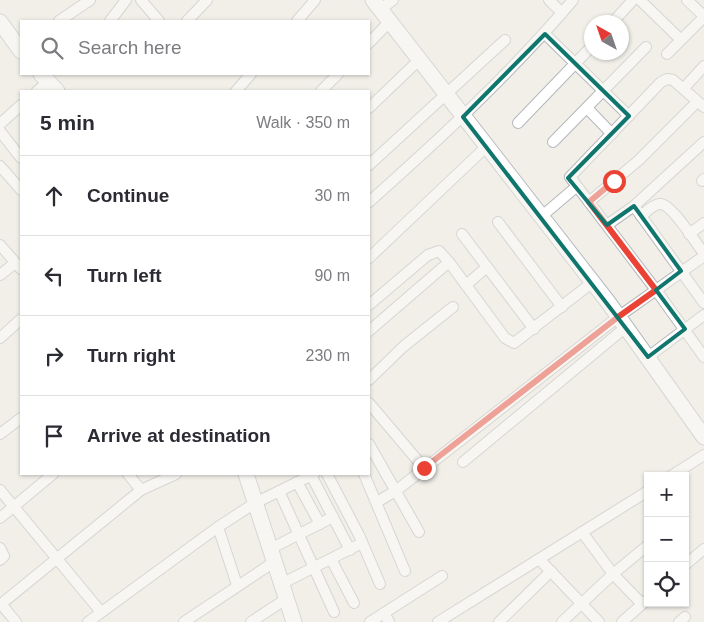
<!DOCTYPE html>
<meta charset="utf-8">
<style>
:root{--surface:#fff;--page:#f2f2f3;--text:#2b2b33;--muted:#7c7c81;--line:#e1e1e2}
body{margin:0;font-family:Helvetica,sans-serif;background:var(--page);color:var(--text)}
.controls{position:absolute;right:15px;bottom:15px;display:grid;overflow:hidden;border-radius:0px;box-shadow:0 1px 4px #0004}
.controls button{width:45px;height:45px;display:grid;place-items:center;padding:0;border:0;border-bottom:1px solid var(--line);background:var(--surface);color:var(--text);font:25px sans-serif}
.compass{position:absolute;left:584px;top:15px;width:45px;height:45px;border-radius:50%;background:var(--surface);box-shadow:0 1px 4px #0004;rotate:320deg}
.stop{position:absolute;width:15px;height:15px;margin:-11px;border:4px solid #ea4335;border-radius:50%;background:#fff}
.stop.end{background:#ea4335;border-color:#fff;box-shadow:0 1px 5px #0008}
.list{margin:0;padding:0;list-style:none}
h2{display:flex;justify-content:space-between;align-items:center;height:65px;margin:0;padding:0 20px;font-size:21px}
h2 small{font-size:16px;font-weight:400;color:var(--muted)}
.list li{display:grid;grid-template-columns:32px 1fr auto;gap:15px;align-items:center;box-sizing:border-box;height:80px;padding:0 20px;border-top:1px solid var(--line)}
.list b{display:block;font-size:19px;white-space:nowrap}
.list em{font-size:16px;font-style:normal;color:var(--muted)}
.icon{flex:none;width:28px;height:28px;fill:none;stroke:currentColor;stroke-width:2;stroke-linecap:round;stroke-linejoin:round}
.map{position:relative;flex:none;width:704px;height:622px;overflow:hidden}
.search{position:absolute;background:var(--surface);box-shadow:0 1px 4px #0004;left:20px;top:20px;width:350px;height:55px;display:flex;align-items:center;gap:12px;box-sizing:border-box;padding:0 18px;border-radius:0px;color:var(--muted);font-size:19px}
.panel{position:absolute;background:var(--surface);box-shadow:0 1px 4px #0004;left:20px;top:90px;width:350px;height:385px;border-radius:0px}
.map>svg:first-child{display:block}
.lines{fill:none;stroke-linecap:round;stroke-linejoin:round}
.street-casing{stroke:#b5b8bc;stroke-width:12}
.secondary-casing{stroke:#b6babf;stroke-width:17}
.street{stroke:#fff;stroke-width:10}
.secondary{stroke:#fff;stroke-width:15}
.route{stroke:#ea4335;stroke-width:6}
.marked{fill:none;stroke:#0f766e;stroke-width:4;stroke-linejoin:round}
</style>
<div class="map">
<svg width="704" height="622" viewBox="0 0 704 622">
<rect width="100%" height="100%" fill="#f1efe8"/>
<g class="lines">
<defs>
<g id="street">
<path d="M141 0 159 21"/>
<path d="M549 0 562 13"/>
<path d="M640 0 681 40"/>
<path d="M687 0 704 16"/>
<path d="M381 9 393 0"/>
<path d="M59 21 90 0"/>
<path d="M110 21 126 0"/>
<path d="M187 21 207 0"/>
<path d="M297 21 315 0"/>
<path d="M613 22 633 0"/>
<path d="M545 34 629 116"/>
<path d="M369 43 390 21"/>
<path d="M667 54 704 17"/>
<path d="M684 88 704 66"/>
<path d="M37 91 48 82"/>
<path d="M236 91 251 74"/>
<path d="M321 91 338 74"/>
<path d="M704 107 673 80 667 79 661 82 570 177 656 290 704 357"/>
<path d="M369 108 419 60"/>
<path d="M587 108 612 134"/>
<path d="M518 123 592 46"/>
<path d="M0 124 21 105"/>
<path d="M0 131 21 158"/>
<path d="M553 142 646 47"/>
<path d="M369 165 505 40"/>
<path d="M0 166 21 190"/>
<path d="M702 181 704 179"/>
<path d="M369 202C441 138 511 73 573 0"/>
<path d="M589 202 639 160 697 102"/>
<path d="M634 206 704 303"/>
<path d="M542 216 576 187"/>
<path d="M641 216C646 212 655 203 661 204 672 205 697 244 704 254"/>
<path d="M498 222 562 307"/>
<path d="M607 225 634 206 704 142"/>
<path d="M462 234 534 329"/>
<path d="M689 234 704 223"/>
<path d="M0 245 21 269"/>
<path d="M369 258 486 147"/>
<path d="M0 275 15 263"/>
<path d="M466 285 487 267"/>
<path d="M369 305 428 255 439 251 449 262 505 338 514 343 593 282"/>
<path d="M369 331 449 262"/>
<path d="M0 338 21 319"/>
<path d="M648 357 704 315"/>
<path d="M369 380 404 346 453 307"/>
<path d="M369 403 424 468"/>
<path d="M0 434 21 418"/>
<path d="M369 444 419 532"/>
<path d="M463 462 626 327"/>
<path d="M128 474 141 490"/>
<path d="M327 474 359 535 380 584"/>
<path d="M364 474 405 571"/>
<path d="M311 475 350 550"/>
<path d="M671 476 704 455"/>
<path d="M297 482 320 524"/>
<path d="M0 490 101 612"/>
<path d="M279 491 334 612"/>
<path d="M377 502 397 490 618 317 704 256"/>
<path d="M0 518 53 474"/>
<path d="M218 527 237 585"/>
<path d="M582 532 613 574 642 604"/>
<path d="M0 548 4 556 0 560"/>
<path d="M270 549 333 517"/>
<path d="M331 559 354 603"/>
<path d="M539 559 599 622"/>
<path d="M685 565 704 549"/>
<path d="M281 584 362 543"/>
<path d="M1 604 16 622"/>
<path d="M0 605 141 490 176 474"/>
<path d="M384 613 389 622"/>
<path d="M88 622 218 527 255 503 314 474"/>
<path d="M184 622 274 562"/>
<path d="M251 622 286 599"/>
<path d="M370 622 442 576"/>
<path d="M438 622 648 491"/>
<path d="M499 622 551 571"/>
<path d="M562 622 613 574 648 545"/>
<path d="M622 622 648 599"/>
<path d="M679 622 685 617"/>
</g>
<g id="secondary">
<path d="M373 0 608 302 704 437"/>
<path d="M0 22 21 51"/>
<path d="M41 74 57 91"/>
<path d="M246 474 294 622"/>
</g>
</defs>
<use href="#street" class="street-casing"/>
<use href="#secondary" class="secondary-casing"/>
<use href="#street" class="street"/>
<use href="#secondary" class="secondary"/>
</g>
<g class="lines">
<path class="route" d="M424 468 618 317 656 290 589 202 614 181"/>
</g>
<path d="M0 0H704V622H0ZM545 34 629 116 568 178 607 225 634 206 681 271 656 290 685 329 648 357 463 117Z" fill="#f1efe8" fill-opacity=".55" fill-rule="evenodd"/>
<path class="marked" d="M545 34 629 116 568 178 607 225 634 206 681 271 656 290 685 329 648 357 463 117Z"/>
</svg>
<div class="controls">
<button>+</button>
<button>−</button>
<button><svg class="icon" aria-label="locate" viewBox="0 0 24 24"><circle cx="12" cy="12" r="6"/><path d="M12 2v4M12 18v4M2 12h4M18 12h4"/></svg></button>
</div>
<svg class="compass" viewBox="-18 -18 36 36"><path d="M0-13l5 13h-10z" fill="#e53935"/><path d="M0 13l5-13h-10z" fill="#7c7c81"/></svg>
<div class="stop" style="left:614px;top:181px"></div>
<div class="stop end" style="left:424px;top:468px"></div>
<div class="search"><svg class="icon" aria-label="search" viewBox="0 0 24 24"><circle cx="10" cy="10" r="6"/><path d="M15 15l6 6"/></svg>Search here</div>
<section class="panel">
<h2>5 min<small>Walk · 350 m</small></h2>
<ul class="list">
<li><svg class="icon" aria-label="ahead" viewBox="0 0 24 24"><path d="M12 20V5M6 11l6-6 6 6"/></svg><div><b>Continue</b></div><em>30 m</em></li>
<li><svg class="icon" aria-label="left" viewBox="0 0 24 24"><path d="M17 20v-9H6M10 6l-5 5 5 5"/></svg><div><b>Turn left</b></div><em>90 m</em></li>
<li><svg class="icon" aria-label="right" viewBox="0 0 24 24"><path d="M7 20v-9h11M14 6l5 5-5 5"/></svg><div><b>Turn right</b></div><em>230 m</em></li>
<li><svg class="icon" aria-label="arrive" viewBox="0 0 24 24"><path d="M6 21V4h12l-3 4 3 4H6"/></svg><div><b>Arrive at destination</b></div></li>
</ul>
</section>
</div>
